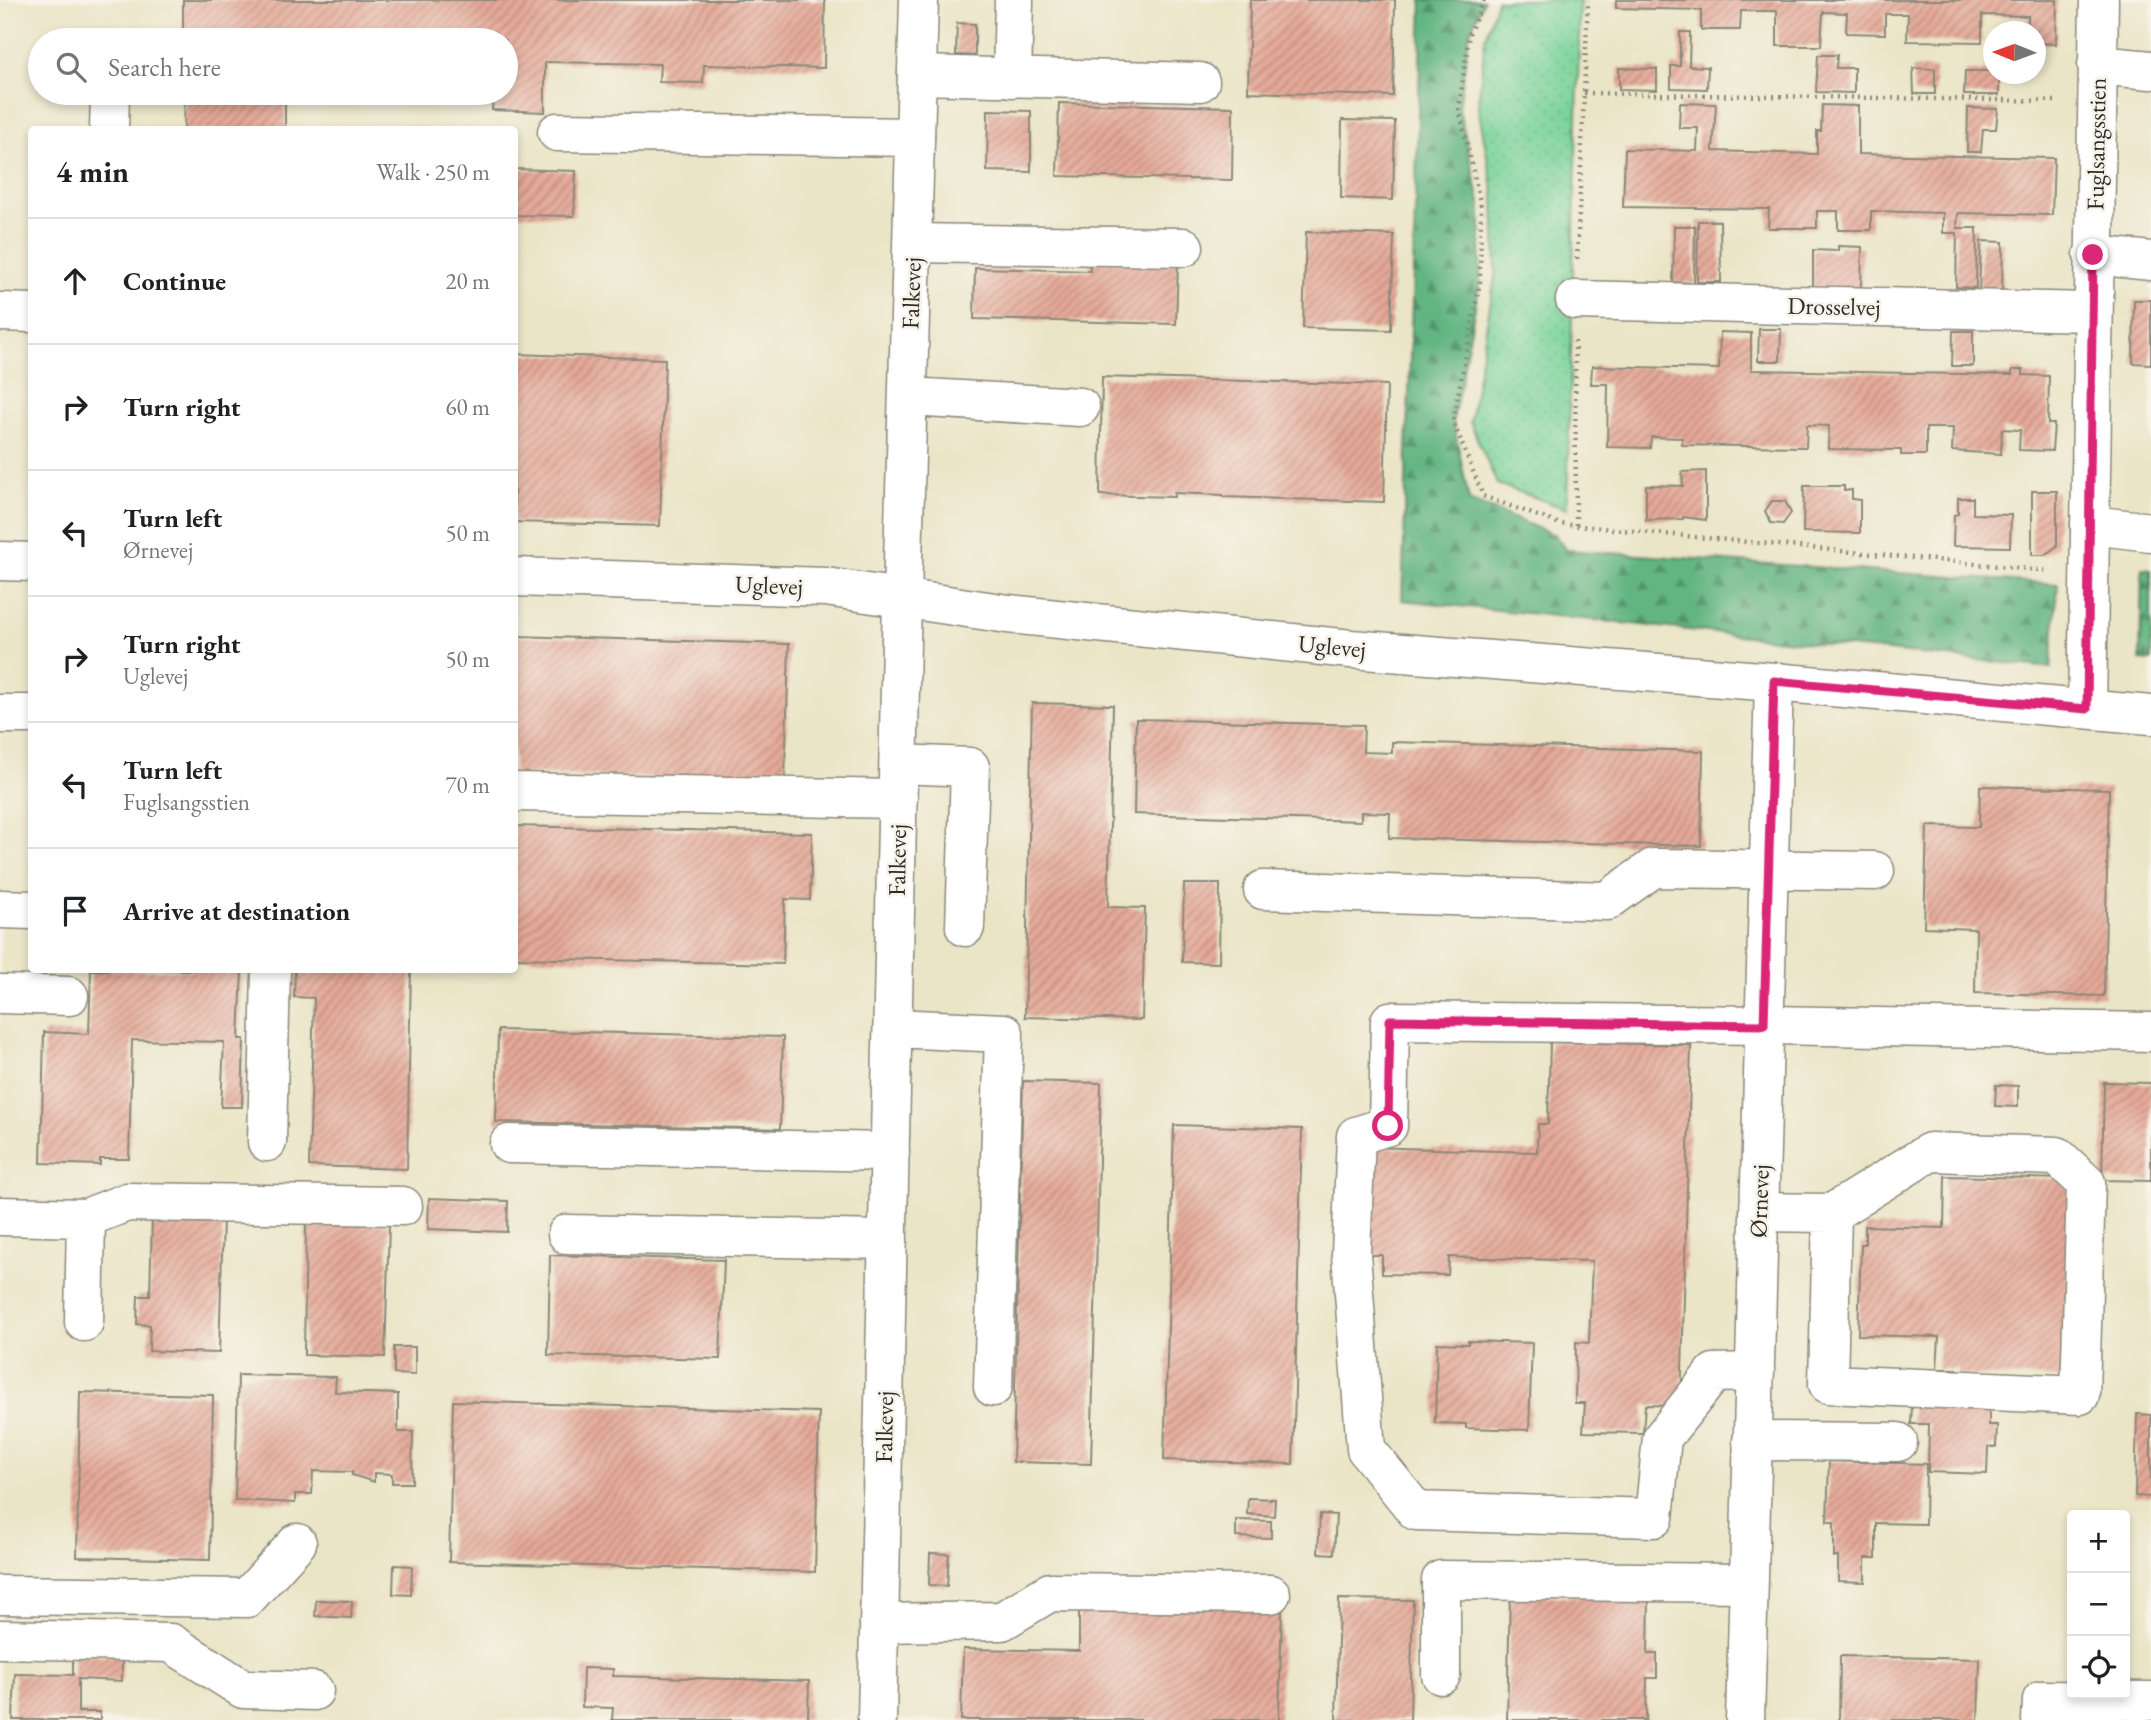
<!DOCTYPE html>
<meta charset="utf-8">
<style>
:root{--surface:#fff;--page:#f2f2f2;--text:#202124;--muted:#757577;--line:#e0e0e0}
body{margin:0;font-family:"EB Garamond",serif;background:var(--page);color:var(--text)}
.controls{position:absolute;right:21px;bottom:21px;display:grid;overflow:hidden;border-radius:7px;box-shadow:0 4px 10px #0003}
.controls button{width:63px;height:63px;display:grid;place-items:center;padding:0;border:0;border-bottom:2px solid var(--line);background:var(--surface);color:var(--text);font:35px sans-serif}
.compass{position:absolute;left:1983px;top:21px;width:63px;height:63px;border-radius:50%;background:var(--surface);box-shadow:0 4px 10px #0003;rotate:271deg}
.stop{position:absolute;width:21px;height:21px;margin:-16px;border:5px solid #db2777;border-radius:50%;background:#fff}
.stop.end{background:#db2777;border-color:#fff;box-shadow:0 2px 7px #0008}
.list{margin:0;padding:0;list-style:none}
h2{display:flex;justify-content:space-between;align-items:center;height:91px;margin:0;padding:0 28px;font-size:30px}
h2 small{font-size:23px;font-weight:400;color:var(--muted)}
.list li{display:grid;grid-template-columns:46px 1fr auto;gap:21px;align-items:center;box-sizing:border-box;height:126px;padding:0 28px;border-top:2px solid var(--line)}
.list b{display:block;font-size:26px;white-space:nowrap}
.list p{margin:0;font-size:23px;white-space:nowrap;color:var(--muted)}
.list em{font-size:23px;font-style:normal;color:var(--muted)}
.icon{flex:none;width:38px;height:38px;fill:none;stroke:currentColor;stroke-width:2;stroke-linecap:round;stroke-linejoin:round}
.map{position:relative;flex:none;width:2151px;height:1720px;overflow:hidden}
.search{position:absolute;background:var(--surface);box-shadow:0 4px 10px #0003;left:28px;top:28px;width:490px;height:77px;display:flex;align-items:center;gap:18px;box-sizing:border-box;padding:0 24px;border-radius:38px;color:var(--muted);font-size:26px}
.panel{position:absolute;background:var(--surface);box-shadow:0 4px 10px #0003;left:28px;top:126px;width:490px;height:847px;border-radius:7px}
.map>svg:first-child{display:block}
.grass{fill:url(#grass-dots);stroke:#527f62;stroke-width:2}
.forest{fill:url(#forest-firs);stroke:#467056;stroke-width:2}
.building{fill:url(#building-hatch)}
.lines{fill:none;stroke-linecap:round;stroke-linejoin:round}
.minor-casing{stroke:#8b887a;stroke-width:41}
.path{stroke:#8b887a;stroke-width:4.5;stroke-dasharray:2 5;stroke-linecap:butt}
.minor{stroke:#fff;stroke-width:38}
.route{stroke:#db2777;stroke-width:9}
.labels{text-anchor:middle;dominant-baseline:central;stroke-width:5;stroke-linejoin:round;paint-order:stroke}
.street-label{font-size:24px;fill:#2b2b2b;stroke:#f7f3e8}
</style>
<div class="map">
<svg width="2151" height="1720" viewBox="0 0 2151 1720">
<defs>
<pattern id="grass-dots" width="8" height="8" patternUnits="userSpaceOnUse" patternTransform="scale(1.75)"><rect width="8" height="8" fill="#78d399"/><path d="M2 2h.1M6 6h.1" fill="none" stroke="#68b584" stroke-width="1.8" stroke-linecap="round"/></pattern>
<pattern id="forest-firs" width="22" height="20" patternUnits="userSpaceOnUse" patternTransform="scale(1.75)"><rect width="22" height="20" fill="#62b581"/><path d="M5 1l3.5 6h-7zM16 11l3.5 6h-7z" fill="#51936a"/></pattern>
<pattern id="building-hatch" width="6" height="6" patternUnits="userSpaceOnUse" patternTransform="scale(1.75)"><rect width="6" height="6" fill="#e5a998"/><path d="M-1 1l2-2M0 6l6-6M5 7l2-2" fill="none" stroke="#ba8a7c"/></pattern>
</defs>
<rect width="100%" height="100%" fill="#f7f3e8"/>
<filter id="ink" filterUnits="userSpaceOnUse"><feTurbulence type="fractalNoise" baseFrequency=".0143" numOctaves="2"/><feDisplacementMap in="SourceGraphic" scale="14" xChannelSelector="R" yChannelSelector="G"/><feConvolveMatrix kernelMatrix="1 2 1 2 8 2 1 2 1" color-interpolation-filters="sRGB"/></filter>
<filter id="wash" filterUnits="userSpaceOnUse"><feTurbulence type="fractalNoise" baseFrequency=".00686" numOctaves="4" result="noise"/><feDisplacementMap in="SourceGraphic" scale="28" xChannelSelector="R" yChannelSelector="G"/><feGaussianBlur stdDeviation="1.57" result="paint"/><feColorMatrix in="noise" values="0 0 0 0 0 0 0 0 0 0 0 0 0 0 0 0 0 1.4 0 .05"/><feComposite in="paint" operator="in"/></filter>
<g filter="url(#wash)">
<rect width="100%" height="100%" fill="#ebe5c8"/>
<path class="grass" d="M1497 0H1580L1567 509 1497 484 1470 422 1496 271 1494 194 1478 106 1485 39Z"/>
<g class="forest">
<path d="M1422 0H1484L1469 34 1459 109 1481 206 1480 282 1453 421 1469 500 1555 535 1566 550 2058 584 2051 668 1402 600Z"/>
<path d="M2142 568 2151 569V661L2140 660Z"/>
</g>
<g id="blocks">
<g class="building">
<path d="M183 0H825L824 68 704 65 703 83 659 82 660 64 545 62V112L492 110 493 100 399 98V93H506V40H183Z"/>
<path d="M1250 0H1395L1393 96 1248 92Z"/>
<path d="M1616 0H2057L2056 44 2036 43V32H2028V16L1982 15V42L1907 41 1908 14H1885V34L1846 33 1847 13 1823 12 1821 46H1777V11H1741L1740 30H1701V10L1616 8Z"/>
<path d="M957 23 975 24V56L956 55Z"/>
<path d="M1680 32H1690L1689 66 1708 67 1707 89 1671 88V66H1680Z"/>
<path d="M1818 55H1837L1836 68H1854V93L1816 92Z"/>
<path d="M1619 68 1657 69V90L1619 89Z"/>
<path d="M1913 68 1935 69V94H1914Z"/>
<path d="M1965 71H1994V74H1999V95H1964Z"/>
<path d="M185 93H285V130H184Z"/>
<path d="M1059 103 1233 107 1232 180 1057 176Z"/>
<path d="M1680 103 1716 104 1713 151 1817 154V131H1821L1822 105 1858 106V154L2054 158 2052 215 1958 213 1957 228H1977L1976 288 1956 287 1957 233H1943V213L1871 211V230H1838V211H1817V228H1768L1769 209 1623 207 1625 149 1697 151 1698 128H1679Z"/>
<path d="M1968 108 1998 109 1996 129H1983L1981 152H1967Z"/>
<path d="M988 110 1031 111V172L987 171Z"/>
<path d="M1342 120 1395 121 1393 200 1341 198Z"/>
<path d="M514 169 576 171 574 216 514 215Z"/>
<path d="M1698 221H1720L1721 282H1697Z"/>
<path d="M1674 226H1695L1694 283 1673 282Z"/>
<path d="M1306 232 1394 235 1391 330 1303 328Z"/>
<path d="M1981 241 2003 242 2002 294H1979Z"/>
<path d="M1838 246 1862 247 1861 290H1838V287H1813V250L1838 251Z"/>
<path d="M1090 261 1178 263 1176 324 974 319 975 268 1090 271Z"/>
<path d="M2134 300H2151V364L2133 363Z"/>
<path d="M1759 329H1781L1780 361H1758Z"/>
<path d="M1953 331H1973V366H1952Z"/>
<path d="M1720 332 1751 333V370L2012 375V370H2023V375L2049 376 2048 424H2054L2052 451 2019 450 2020 430 2002 429 2001 454 1952 451 1953 428H1926V455H1901V450L1828 449 1829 426 1807 425 1806 447 1682 445V438L1651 437 1650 448 1607 447 1608 384H1591L1592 366 1719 369Z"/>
<path d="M514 354 665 359 660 526 514 522Z"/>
<path d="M1102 377 1387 385 1384 502 1223 497V495L1174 493V497L1100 495Z"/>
<path d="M1706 471V520L1683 517V519L1646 520V485L1683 486 1682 472Z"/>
<path d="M1804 486H1844V491L1852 490V499L1860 500V533L1803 532Z"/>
<path d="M2032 491H2057V546L2045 555H2032Z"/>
<path d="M1958 498H1973V514L2011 515 2010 547 1953 546 1954 515 1958 514Z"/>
<path d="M1772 501H1785L1791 513 1783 524 1771 523 1765 511Z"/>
<path d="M514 636 789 644 785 781 514 774Z"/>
<path d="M1032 703 1113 705 1108 907 1145 908 1142 1020 1025 1017Z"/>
<path d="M1136 719 1364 725 1363 752 1392 753V742L1703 751 1701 846 1389 838 1390 813 1361 812V821L1134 814Z"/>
<path d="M1980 786 2109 789 2104 996 1975 993 1976 929 1924 927 1927 826 1979 827Z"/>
<path d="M514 826 812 833 810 900 785 899 783 964 514 958Z"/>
<path d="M1184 884H1220L1219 963 1182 962Z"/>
<path d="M91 970H242L239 1039H244L242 1107H221L224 1042 132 1040 129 1159H100V1165L41 1163 44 1032 89 1034Z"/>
<path d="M295 970H411L407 1169 309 1166 314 998 294 997Z"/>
<path d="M498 1030 783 1037 780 1129 496 1122Z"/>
<path d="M1550 1042 1691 1045 1681 1406 1645 1405 1643 1433 1583 1432 1585 1403H1575L1576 1342 1589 1343 1592 1261 1449 1257 1448 1275 1382 1274V1255H1365L1367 1147 1537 1152 1538 1124H1548Z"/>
<path d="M1023 1081 1101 1083 1091 1464 1013 1462Z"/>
<path d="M2104 1082 2151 1083V1181L2102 1180Z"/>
<path d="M1996 1085 2018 1086V1107L1995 1106Z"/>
<path d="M1174 1125 1302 1129 1293 1464 1164 1460Z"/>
<path d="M1945 1176 2070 1179 2065 1378 1957 1375V1369H1937L1939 1337 1858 1335 1861 1244H1865V1226L1944 1228Z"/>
<path d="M429 1198 508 1201 507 1232 428 1229Z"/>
<path d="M152 1217 223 1219 219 1353 149 1351 150 1325 137 1324 138 1296H150Z"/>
<path d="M306 1222 389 1224 385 1357 304 1355Z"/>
<path d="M550 1255 724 1260 720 1359 548 1355Z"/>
<path d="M1468 1341 1532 1343 1529 1430 1466 1428V1424L1435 1423 1437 1343 1468 1344Z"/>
<path d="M394 1347H415V1375L394 1374Z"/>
<path d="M238 1375 336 1377 335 1392 398 1394V1432H413L412 1483H392V1474L374 1473V1482L352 1475V1472L313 1471 312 1494H295V1503L235 1500Z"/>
<path d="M80 1392 213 1395 210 1560 77 1557Z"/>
<path d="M453 1401 819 1412 815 1572 449 1562Z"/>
<path d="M1912 1406 1989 1407V1425H1997L1996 1447H1988L1987 1474 1928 1472 1929 1424H1911Z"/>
<path d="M2137 1414 2151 1415V1497L2135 1496Z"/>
<path d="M1829 1461 1926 1464 1925 1524 1876 1523V1558H1865V1582L1838 1581V1557H1834V1522H1827Z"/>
<path d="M1248 1498 1275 1499 1274 1516 1247 1514Z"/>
<path d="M1320 1514 1336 1515 1334 1554 1318 1553Z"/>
<path d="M1236 1520 1271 1521V1538L1236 1537Z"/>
<path d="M930 1553 949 1554 947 1586 929 1585Z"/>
<path d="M394 1565 412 1566 411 1595 393 1594Z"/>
<path d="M1510 1595 1649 1598 1648 1654H1657V1678H1647L1646 1720H1507Z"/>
<path d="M1339 1599 1413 1600 1410 1720H1336Z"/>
<path d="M316 1600 352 1601 351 1618 315 1616Z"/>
<path d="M1079 1604 1282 1608 1279 1720H961L963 1649 1079 1651Z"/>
<path d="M73 1654 122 1656V1681L78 1679V1712H100V1720H13L15 1674 73 1675Z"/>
<path d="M1840 1656 1980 1659 1978 1720H1839Z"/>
<path d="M583 1668 613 1669V1676L809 1681 808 1720H612L613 1708 582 1707Z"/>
</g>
</g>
</g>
<g filter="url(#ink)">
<use href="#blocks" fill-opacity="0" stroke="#8b887a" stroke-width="2"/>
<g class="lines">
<defs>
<g id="minor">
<path d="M2097 65 2151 70"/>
<path d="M917 75 1200 82"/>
<path d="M1012 78 1014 0"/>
<path d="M109 130 110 93"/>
<path d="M557 132 915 137"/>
<path d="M913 243 1184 247"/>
<path d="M2093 255 2151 261"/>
<path d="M1575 300 2092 312"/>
<path d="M0 312 32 313"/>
<path d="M909 397 1080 407"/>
<path d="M2090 525 2151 532"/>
<path d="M0 561 32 562"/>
<path d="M514 577 826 587 1008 614 1351 649 1774 682 2151 715"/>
<path d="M2087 709 2099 0"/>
<path d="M0 714H32"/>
<path d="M899 764 970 767 965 927"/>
<path d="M514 792 898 799"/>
<path d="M1263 890 1607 901 1653 868 1875 871"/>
<path d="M0 909 32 910"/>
<path d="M0 994 69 996"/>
<path d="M893 1028 1004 1033 993 1387"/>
<path d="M267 1142 271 970"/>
<path d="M509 1144 890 1152"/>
<path d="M1759 1212 1832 1213 1930 1152 2057 1156 2086 1183 2080 1395 1828 1384 1832 1213"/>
<path d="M0 1216 86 1218 84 1322"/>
<path d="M86 1218 127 1202 403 1206"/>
<path d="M567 1234 888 1240"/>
<path d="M1755 1372 1714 1373 1662 1438 1654 1518 1416 1511 1366 1449 1351 1254 1356 1136 1388 1126 1390 1021 1764 1025 2151 1032"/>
<path d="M1752 1441 1898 1442"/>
<path d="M0 1595 247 1598 297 1543"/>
<path d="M879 1623 1002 1621 1050 1592 1271 1594"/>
<path d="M0 1639 171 1643 243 1689 314 1691"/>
<path d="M1441 1675V1580L1748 1583"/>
<path d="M877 1720 902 597 919 0"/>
<path d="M1745 1720 1774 682"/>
<path d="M2041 1720 2042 1700 2151 1701"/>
</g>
</defs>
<use href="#minor" class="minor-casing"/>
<g class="path">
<path d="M1484 0 1469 34 1459 109 1481 206 1480 282 1453 421 1483 496 1560 524 2050 571"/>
<path d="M1584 93 2056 101"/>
<path d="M1577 259 1588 0"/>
<path d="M1575 341 1576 526"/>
</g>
<use href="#minor" class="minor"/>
</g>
</g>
<g class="lines" filter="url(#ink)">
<path class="route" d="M1388 1126 1390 1020 1764 1025 1774 681 2087 709 2093 255"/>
</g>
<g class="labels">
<g class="street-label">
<text transform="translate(2096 144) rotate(-89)">Fuglsangsstien</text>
<text transform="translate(911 293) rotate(-88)">Falkevej</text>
<text transform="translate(1834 306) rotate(1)">Drosselvej</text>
<text transform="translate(769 585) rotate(2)">Uglevej</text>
<text transform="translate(1332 646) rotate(5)">Uglevej</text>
<text transform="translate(897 860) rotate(-89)">Falkevej</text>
<text transform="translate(1759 1201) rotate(-88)">Ørnevej</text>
<text transform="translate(884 1427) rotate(-89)">Falkevej</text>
</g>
</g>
</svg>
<div class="controls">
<button>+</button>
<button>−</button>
<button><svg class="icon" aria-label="locate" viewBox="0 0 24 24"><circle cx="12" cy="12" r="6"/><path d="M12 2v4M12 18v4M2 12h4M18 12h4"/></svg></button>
</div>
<svg class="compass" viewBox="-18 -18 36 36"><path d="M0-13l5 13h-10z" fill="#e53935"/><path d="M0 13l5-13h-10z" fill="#757577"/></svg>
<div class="stop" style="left:1388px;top:1126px"></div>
<div class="stop end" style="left:2093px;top:255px"></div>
<div class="search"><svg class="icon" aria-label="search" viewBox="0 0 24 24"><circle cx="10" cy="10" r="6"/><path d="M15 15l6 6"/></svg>Search here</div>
<section class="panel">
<h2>4 min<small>Walk · 250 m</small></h2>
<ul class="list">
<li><svg class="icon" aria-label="ahead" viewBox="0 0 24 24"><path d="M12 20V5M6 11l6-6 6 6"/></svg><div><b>Continue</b></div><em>20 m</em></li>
<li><svg class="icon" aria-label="right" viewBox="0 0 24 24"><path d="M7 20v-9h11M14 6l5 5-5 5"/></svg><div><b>Turn right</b></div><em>60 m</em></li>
<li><svg class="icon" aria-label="left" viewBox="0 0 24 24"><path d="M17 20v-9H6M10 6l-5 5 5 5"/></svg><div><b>Turn left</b><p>Ørnevej</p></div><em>50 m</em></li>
<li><svg class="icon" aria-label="right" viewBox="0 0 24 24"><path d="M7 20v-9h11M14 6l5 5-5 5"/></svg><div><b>Turn right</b><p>Uglevej</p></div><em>50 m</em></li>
<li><svg class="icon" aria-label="left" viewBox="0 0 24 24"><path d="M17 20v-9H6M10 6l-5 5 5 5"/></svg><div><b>Turn left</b><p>Fuglsangsstien</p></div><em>70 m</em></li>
<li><svg class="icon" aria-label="arrive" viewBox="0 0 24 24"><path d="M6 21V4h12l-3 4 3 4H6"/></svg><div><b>Arrive at destination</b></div></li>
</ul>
</section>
</div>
